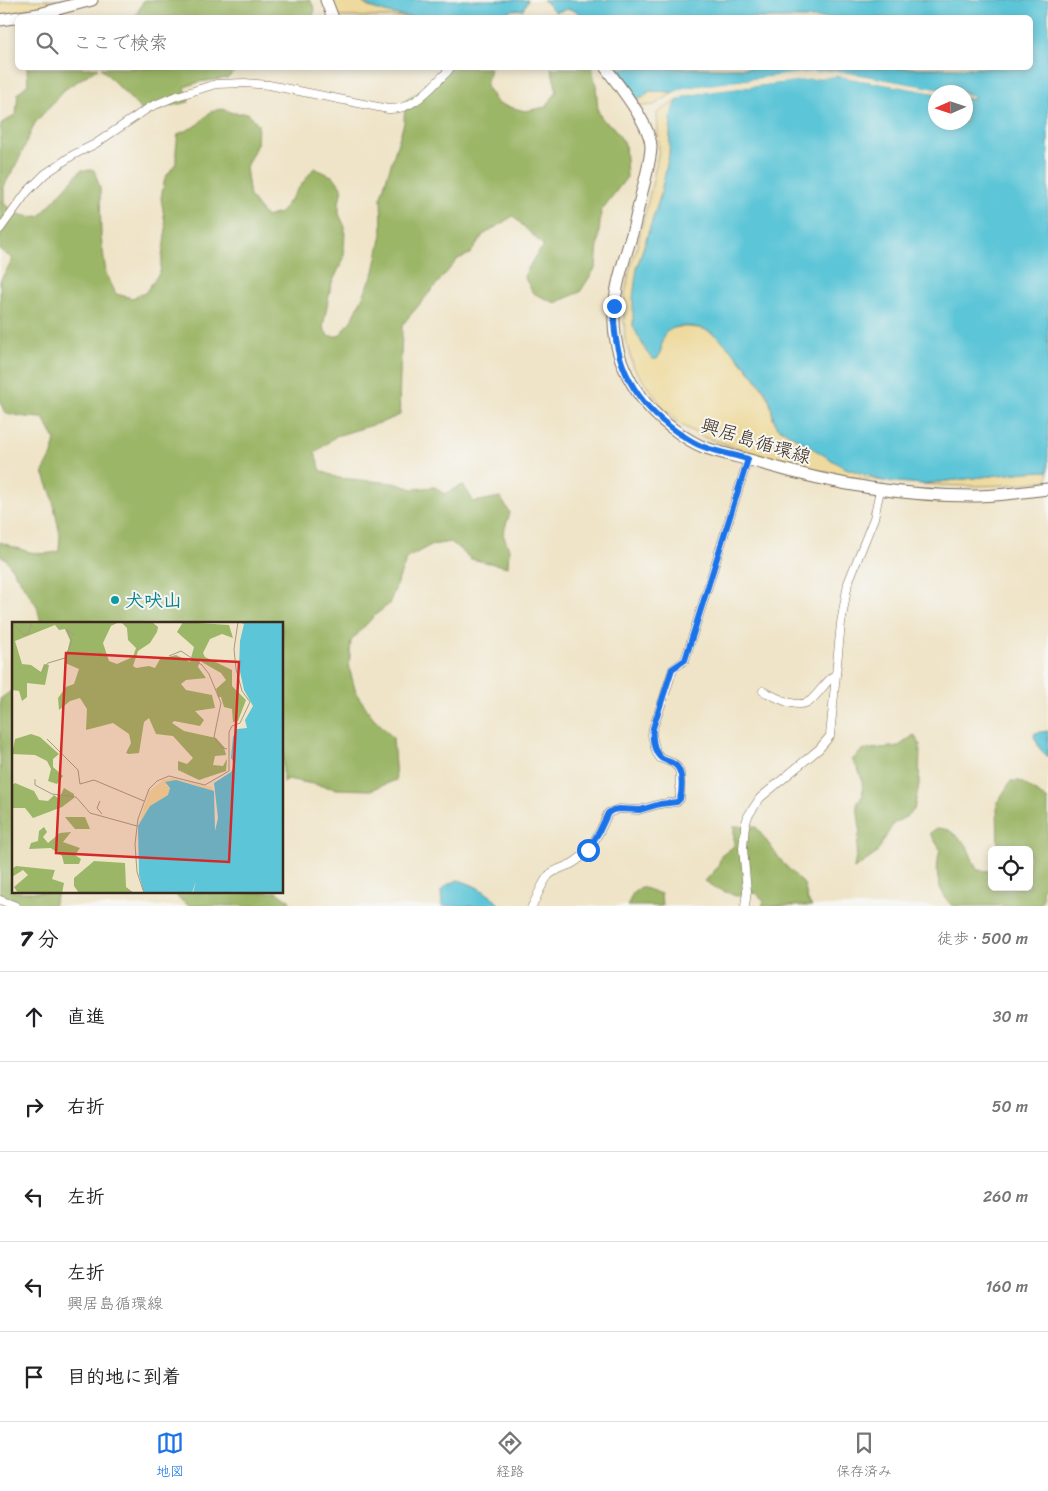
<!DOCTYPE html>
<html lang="ja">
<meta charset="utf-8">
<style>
:root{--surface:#fff;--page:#f2f2f2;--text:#202124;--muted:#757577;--line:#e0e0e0;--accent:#1a73e8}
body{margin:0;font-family:Sriracha,"Klee One",sans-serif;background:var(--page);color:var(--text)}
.controls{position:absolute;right:15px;bottom:15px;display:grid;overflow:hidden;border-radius:8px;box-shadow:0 2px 8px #0003}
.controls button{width:45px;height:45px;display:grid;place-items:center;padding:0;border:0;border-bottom:1px solid var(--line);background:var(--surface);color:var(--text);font:25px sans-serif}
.compass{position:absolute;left:928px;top:85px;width:45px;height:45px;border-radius:50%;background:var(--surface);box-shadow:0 2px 8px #0003;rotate:267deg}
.stop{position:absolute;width:15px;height:15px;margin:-11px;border:4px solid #1a73e8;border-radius:50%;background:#fff}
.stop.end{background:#1a73e8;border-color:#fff;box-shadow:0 1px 5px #0008}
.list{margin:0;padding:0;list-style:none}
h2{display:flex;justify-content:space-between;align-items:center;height:65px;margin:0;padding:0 20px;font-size:21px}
h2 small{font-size:16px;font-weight:400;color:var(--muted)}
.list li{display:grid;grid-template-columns:32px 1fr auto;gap:15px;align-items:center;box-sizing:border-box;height:90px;padding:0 20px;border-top:1px solid var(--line)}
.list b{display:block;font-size:19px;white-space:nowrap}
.list p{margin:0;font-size:16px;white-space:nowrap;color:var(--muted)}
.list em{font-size:16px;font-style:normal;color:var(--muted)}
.icon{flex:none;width:28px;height:28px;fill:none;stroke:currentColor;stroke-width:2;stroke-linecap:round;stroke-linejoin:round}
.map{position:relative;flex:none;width:1048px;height:906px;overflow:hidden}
.search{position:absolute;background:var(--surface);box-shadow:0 2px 8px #0003;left:15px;right:15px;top:15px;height:55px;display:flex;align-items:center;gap:12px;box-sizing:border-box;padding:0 18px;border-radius:8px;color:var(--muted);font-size:19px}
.sheet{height:515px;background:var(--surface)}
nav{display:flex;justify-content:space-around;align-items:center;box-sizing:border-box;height:70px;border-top:1px solid var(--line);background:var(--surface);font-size:14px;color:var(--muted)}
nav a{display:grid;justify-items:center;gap:2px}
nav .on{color:var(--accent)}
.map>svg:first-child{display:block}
.forest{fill:#9cb667;stroke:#6c7042}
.sand{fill:#eeda9e;stroke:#94825e}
.water{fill:#5cc5d7;stroke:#4c787a}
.pier{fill:#efe4c8}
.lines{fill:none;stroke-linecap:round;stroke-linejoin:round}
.minor-casing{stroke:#7a6b5a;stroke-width:9}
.secondary-casing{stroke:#7a6b5a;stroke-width:13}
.minor{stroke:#fff;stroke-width:8}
.secondary{stroke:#fff;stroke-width:11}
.route{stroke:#1a73e8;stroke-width:6}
.culture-dot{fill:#0f9aa8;stroke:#f6f6f2;stroke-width:2}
.labels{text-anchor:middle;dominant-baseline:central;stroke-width:4;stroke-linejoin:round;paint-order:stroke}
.street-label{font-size:19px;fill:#3b2a1e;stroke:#f6f6f2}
.culture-label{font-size:19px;font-weight:bold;fill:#0d838f;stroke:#f6f6f2;text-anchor:start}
.inset-road{fill:none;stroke:#a79a84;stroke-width:1}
.view{fill:#d62828;fill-opacity:0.15;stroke:#d62828;stroke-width:2.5}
.inset-edge{fill:none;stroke:#3b2a1e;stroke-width:2.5}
</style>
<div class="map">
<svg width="1048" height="906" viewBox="0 0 1048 906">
<rect width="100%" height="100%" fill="#f6f6f2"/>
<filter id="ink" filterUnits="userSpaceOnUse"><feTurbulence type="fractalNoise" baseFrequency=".02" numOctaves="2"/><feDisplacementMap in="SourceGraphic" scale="10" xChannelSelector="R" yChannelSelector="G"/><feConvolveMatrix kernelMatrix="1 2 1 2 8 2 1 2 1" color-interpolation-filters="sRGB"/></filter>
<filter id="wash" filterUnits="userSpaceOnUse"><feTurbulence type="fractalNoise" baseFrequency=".0096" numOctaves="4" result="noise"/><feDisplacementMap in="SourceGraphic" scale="20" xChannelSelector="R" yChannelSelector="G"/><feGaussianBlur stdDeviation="1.12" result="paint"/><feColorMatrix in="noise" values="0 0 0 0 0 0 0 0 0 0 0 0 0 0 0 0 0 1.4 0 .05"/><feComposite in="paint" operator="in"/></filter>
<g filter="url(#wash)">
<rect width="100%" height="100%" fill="#efe4c8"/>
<g class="forest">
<path d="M144 0H310L315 9 313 16C300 18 287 14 274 18L135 17Z"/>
<path d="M27 68H98L64 90 35 123 19 159 4 186V204C18 214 22 218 40 216L81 170H94L100 188 101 237 106 273 116 294 132 298 145 293 160 272 166 229 161 198 165 178 176 163V150L178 134 196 126 211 111 222 109 233 113H248L258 124 257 144 246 167 250 197 266 217 280 213 314 168 334 177 342 188 339 203V214L345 227 344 258 331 285 323 327 328 336H339L353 318 374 272 382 234 381 196 404 123 405 101C419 93 434 83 441 68H490L486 86 498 104 525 111 546 107 557 91 551 68H592L596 85 598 111 603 120 613 127 625 144 627 177 601 211 596 267 580 292 555 303 533 293 524 276 536 255 544 246 513 216 483 235 470 254 458 259 402 325C402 354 398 385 400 415L383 422 336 436 315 453 321 471 338 478 394 483 413 489 435 487 444 494 463 485 474 502 500 497 510 513 503 534 509 549 508 567 471 559 451 542 431 545 407 558 389 604 374 616 351 641 349 667 356 693 372 716 393 738 396 780 371 790 337 789 288 779 283 782 282 624 41 623 37 606 5 558 0 556V542C19 549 39 558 59 551L60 535 52 496 43 472 52 455 55 439 43 418 26 417 5 413 0 402V281L13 259 0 250V127L2 123 16 114 18 93 28 84Z"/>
<path d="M101 68H238L228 78 199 82 185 87 189 102 169 106 146 115Z"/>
<path d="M14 689V892H57L53 906H23L15 901 0 897V699Z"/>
<path d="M914 735 920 745 919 784 914 810 907 816 893 824 876 854 854 869 860 829 857 804 863 795 862 779 858 769 852 760 863 750 899 746Z"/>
<path d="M1011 781H1020L1048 800V883L1042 888 1043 898 1040 906H952C936 888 935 872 940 849L930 833 937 828 949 830 966 844 977 870 989 871 992 868V887H1029V850H998L997 803Z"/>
<path d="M734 826 756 827 783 863 804 884 808 901 812 906H762L764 901 756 893 736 896 718 889 705 881 718 867 721 856 734 846Z"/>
<path d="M641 887 661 894 662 906H627L633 893Z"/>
<path d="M176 892H277L289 900 291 906H190L178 898Z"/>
</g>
<g class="sand">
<path d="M16 0H71L0 15V3Z"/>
<path d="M332 0H359L368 7 393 14 427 17H341L334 11Z"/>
<path d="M649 91 675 92 654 105 641 106 637 100 644 97Z"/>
<path d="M679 99 673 108 671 117 669 155 660 197 637 267 660 355C661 349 661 338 665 333 670 327 680 327 687 327 696 328 705 328 713 333 726 341 760 382 768 397 771 403 772 411 773 419L843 467 883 481 843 476 786 463 703 437 678 423 663 407 634 368 625 339 624 320 625 294 629 272 637 247 653 181 659 149 657 113Z"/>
<path d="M1048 471V480C1007 487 964 487 922 484L1025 472Z"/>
</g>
<g class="water">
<path d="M359 0H528L523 10C514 9 508 10 503 17 461 18 393 25 359 0Z"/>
<path d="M543 0H1048V471L1025 472 922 484 883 481 843 467 776 426C772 416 772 406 768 396 760 382 726 341 712 333 702 326 678 323 668 331 659 337 664 351 657 359H653L647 353 633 326V298L637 267 660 197 669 155 671 117 673 108 679 99 685 96 708 92 837 76 935 93 936 122H966V98L973 100 974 96 966 95V92H953L837 71V70L799 73 683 88 675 92 649 91 644 97 637 100 615 68H1030V18H585L576 11 569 9 555 12Z"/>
<path d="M1048 731V757L1040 749 1034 736 1035 733Z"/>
<path d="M458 880C473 884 491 893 500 906H442L441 891 447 885Z"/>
</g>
<path class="pier" d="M837 70 838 71 953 92 935 93 837 76 708 92 685 96 674 102 678 97 684 94 708 89 818 75 835 74V72L799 75 683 91 675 94H671L683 88 799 73Z"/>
</g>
<g filter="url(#ink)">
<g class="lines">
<defs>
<g id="minor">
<path d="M0 229 27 192 45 174 73 155 95 144 150 107 174 97 216 84 245 83 269 85 388 109C413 111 430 88 447 72L450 68"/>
<path d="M763 691C776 697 798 711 811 700 820 692 826 681 836 674"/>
<path d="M0 900 16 906"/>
<path d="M532 906C538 896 541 884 549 875 555 869 566 867 573 863 590 853 601 831 608 813L619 809 639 810 660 804 677 802 680 799V773L678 768 673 763 660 758 656 752 652 735 653 728 664 697 673 669 685 660 748 459"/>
<path d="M745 906 747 891 743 848 745 826 748 816 760 798 819 749 830 736 841 623 848 583 874 518 880 490"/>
</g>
<g id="secondary">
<path d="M326 0 333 18"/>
<path d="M0 20 39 14 92 0"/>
<path d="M606 68C619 86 650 124 651 146 651 158 646 176 643 188 639 203 636 219 632 234 623 264 613 291 614 322 615 366 641 407 676 431 684 437 694 443 703 447 723 454 744 458 764 464 832 484 902 496 973 496 998 496 1023 492 1048 489"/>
</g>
</defs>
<use href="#minor" class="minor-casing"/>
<use href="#secondary" class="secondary-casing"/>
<use href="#minor" class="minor"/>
<use href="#secondary" class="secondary"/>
</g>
</g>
<g class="lines" filter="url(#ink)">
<path class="route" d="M588 850 599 832 608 813 613 810 619 809 640 810 660 804 677 802 680 799C682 791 683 775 678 768 674 761 666 762 661 758 653 751 652 736 653 728L672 669 685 660 748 459C734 455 718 452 704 447 694 444 685 437 677 432 633 402 612 359 614 306"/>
</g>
<circle class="culture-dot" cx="115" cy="600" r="5"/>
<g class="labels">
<g class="street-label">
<text transform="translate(756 441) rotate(17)">興居島循環線</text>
</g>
<g class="culture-label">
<text x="125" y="600">犬吠山</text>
</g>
</g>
<g transform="translate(12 622)">
<rect width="271" height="271" fill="#efe4c8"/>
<path d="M0 0H107L99 4 91 21 97 39 105 42 121 35 124 26 116 18 115 6 109 0H140L146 5 145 10 138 21 126 29 121 44 124 46 137 44 143 46 148 37 164 33 178 40 182 25 165 10 171 0 217 3 221 16 210 12 198 17 191 31 193 35 220 48V64L234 78 226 99 221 100 220 87 212 85 209 75H206L204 67 214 58 209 51 188 39 186 45 194 56 174 58 169 62 174 68 200 73 203 86 183 89 192 98 188 104 162 99 160 101 172 109 204 116 212 125 214 133 203 134 201 143 211 144 215 137 214 149 187 158 166 148V139L175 142 181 136 161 114 144 112 137 96 132 100 127 131 117 132 114 131 119 121 117 112 101 101 74 108 75 87 68 76 58 79 47 88 46 76 54 65 62 62 67 47 53 41 58 18 53 7 47 8 43 3 3 19 10 42 19 43 29 50 32 42 37 43 33 63 15 61V75L10 79 7 69 0 68ZM19 112 28 115 47 132 41 137V145L51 154 45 162 36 159 39 147 35 139 23 133 0 132 3 117ZM3 161 22 169 27 178 36 179 42 173 47 177 52 166 62 172V176L50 185 21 196 13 186H0V163ZM53 195H73L78 207H63ZM32 205 35 210 31 215 36 221 48 211 59 210 51 220 68 226 63 233 69 237 67 242H52L50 234 39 226 17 227 19 221 26 219 27 209ZM82 239 113 241 114 265 122 271H67L62 264V256ZM4 244 43 248 40 257 52 261 50 271H6L2 265 16 253 11 248 0 255V247Z" fill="#9cb667"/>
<path d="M160 156 199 165 202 169 170 159 153 163 158 165 156 173 138 184 126 204 137 170 151 158Z" fill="#eeda9e"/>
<path d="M227 0H271V271H181L184 259 180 271H132L127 253 126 204 138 184 156 173 158 166 153 160 164 158 202 169 203 209 206 196 202 161 219 150 223 142 219 136 221 115 225 107 235 106 233 98 241 84 232 68 227 45 228 19 232 2Z" fill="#5cc5d7"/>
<path class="inset-road" d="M0 0 12 13 16 12 20 0M157 34 169 29 190 43 197 52 209 81 202 115 209 125 215 127M29 51 36 41 53 36 60 19 54 7 62 13M35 117 66 148 68 162 82 158 132 179M23 157V163L40 172 64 175 78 191 125 204M88 179 85 186 90 192M132 271 125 250 123 222 126 197 137 167 145 159 157 154 193 163 217 149V110L220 104 228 101 238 80 230 69 224 47 222 27 226 0"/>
<path class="view" d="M54 31 227 40 217 240 44 231Z"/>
<rect width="271" height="271" class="inset-edge"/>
</g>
</svg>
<div class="controls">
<button><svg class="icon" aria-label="locate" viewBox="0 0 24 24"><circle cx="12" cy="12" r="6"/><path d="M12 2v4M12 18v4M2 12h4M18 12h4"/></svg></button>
</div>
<svg class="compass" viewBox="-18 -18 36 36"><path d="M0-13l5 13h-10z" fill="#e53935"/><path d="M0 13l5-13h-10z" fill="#757577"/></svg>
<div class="stop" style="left:588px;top:850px"></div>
<div class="stop end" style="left:614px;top:306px"></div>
<div class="search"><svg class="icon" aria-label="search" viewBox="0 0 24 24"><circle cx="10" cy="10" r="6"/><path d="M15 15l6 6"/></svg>ここで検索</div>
</div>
<section class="sheet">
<h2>7 分<small>徒歩 · 500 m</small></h2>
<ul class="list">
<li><svg class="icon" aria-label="ahead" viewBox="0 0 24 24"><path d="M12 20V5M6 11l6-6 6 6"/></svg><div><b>直進</b></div><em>30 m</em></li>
<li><svg class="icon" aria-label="right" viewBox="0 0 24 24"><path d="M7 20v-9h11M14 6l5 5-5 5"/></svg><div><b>右折</b></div><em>50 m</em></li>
<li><svg class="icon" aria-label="left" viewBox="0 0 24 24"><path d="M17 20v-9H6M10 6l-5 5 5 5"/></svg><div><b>左折</b></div><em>260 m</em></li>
<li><svg class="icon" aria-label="left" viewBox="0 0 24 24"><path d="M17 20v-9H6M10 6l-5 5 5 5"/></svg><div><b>左折</b><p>興居島循環線</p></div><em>160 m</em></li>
<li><svg class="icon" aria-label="arrive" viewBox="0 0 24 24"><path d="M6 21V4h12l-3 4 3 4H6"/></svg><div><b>目的地に到着</b></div></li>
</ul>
</section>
<nav>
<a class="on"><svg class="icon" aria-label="map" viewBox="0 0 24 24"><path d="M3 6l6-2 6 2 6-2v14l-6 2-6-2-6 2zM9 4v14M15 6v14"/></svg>地図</a>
<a><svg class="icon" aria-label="directions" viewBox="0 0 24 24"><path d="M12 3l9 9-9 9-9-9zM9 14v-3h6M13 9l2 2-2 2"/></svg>経路</a>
<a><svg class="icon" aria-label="saved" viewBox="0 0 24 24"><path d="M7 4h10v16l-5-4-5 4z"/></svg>保存済み</a>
</nav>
